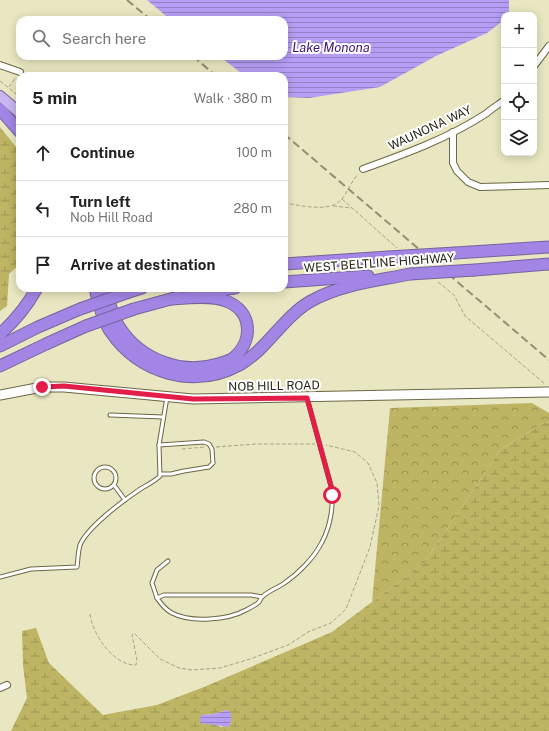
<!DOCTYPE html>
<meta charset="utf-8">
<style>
:root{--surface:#fff;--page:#f2f2f2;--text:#222;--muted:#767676;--line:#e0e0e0}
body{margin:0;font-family:"Public Sans",sans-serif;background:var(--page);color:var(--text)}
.controls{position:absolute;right:12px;top:12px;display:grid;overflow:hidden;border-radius:8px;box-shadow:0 2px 10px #0003}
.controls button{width:36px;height:36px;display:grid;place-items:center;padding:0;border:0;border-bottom:1px solid var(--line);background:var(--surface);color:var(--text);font:20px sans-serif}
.stop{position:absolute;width:12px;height:12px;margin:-9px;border:3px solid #e11d48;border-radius:50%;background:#fff}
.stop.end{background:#e11d48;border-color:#fff;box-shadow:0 1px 4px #0008}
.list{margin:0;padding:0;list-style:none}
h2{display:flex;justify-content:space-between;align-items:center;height:52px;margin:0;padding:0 16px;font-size:17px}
h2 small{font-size:13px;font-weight:400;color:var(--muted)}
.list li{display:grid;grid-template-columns:26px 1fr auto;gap:12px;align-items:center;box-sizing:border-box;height:56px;padding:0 16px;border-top:1px solid var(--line)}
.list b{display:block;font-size:15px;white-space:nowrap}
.list p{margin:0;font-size:13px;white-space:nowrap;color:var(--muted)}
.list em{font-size:13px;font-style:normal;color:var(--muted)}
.icon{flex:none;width:22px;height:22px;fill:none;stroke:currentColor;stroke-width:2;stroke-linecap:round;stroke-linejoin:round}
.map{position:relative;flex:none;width:549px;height:731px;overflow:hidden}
.search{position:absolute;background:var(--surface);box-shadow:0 2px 10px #0003;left:16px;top:16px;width:272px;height:44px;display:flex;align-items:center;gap:10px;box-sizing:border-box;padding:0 14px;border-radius:12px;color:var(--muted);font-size:15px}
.panel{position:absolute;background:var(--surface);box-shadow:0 2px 10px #0003;left:16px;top:72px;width:272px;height:220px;border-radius:12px}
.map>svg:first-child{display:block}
.forest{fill:url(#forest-crowns)}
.wetland{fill:url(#wetland-marsh);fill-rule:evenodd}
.water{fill:url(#water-rules)}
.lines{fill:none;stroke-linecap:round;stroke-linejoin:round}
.lane-casing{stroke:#6b6847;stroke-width:5}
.street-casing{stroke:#6b6847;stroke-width:8}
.secondary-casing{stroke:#6b6847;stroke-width:11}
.primary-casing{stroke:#77649d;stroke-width:12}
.highway-casing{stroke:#77649d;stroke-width:13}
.path{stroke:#a6a486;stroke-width:1;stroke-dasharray:4 2;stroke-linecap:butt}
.lane{stroke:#fff;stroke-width:3}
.street{stroke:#fff;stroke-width:6}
.secondary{stroke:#fff;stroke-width:9}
.primary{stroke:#c7b6ef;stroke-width:10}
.highway{stroke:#a285e5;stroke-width:11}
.rail{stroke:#918f74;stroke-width:2;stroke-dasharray:8 4;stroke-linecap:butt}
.highway-bridge-casing{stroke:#77649d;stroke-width:13;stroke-linecap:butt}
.highway-bridge{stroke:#a285e5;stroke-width:11}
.route{stroke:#e11d48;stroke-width:5}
.labels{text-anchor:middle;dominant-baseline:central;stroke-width:4;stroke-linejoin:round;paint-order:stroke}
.street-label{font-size:12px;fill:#272618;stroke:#fff}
.water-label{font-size:13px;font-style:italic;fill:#401478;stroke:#fff}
</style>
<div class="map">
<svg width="549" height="731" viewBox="0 0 549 731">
<defs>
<pattern id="forest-crowns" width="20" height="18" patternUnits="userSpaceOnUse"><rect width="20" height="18" fill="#bdb563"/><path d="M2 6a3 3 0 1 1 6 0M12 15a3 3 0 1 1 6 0" fill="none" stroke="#9a9351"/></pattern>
<pattern id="wetland-marsh" width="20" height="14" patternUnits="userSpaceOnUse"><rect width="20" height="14" fill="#bdb563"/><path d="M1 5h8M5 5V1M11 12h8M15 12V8" fill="none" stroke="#9a9351"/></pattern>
<pattern id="water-rules" width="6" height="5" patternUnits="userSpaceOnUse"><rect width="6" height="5" fill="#b69ef4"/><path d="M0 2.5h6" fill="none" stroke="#9481c5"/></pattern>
</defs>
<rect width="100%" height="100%" fill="#e9e7c1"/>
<path class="forest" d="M532 403 549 413V420L501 449 424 563 372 602 390 408Z"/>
<g class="wetland">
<path d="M0 127 20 152V264L9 274 7 306 0 311Z"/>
<path d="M549 420V731H11L27 698 23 665 22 631 36 628 49 663 103 715 157 705 204 687 332 632 424 563 501 449ZM227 710 231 714V724L221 727 214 724H204L202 715 214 714Z"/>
</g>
<g class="water">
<path d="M147 0H509V14L504 15V20L487 33 436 56 380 87 309 98 284 97V76H245L219 56H284V20H171Z"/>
<path d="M227 710C233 712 232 722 229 727L200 723V717L202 715 214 714Z"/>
</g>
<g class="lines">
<defs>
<g id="lane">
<path d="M110 415 163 417"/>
<path d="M159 445 204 442 209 444 212 449 213 463 209 467 184 471 171 474H160"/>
<circle cx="105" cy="478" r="11"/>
<path d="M114 485 125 500"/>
<path d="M0 577 31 569 77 567C78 560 78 552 80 545 87 528 120 503 136 492 144 486 153 483 160 476L159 445 167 397"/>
<path d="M262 597 251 595H164L157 598C161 604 166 610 172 613 191 623 228 620 246 610 250 608 256 605 259 602 260 600 261 598 262 597 268 591 277 588 283 584 298 574 314 558 322 542 331 525 334 504 331 486L307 398"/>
<path d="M157 598 152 583 157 570 168 561"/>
</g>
<g id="street">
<path d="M0 65 20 72"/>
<path d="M534 66 549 46"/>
<path d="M453 132V163L457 171 468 182 480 187 549 185"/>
<path d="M363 169C405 154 449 138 487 113 492 108 499 105 504 100"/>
<path d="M0 688 7 685"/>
</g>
<path id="secondary" d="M0 395 42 387H64L193 399 549 392"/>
<path id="primary" d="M0 96 20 113"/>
<g id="highway">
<path d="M0 109 20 132"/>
<path d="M455 253 549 247"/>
<path d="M284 264 388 257"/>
<path d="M475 270 549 264"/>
<path d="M284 282 368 276"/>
<path d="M95 288C98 302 102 319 110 331 139 374 195 390 241 364 268 348 283 317 311 301 342 284 376 281 410 274"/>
<path d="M106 288C109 301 112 317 120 328 141 360 182 375 218 364 223 362 229 361 232 359 254 342 253 311 226 301 212 295 187 298 172 299"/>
<path d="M129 292 142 288"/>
<path d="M200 293 235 288"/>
<path d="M134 309 178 297"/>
<path d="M0 334C16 320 27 306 37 288"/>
<path d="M0 346 38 327 80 309"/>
<path d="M0 366 46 344 86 326"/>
</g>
</defs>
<use href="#lane" class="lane-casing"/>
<use href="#street" class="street-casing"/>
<use href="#secondary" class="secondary-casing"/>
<use href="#primary" class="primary-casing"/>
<use href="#highway" class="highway-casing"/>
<g class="path">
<path d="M0 81 20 97"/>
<path d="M9 87 16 77"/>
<path d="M342 199 397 248"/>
<path d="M284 203C299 205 330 213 341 200 348 192 351 182 358 174"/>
<path d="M333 206 352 208"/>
<path d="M438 282 454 295 465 316 545 384"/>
<path d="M216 447 256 444H315"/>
<path d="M182 449 205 447"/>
<path d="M90 614C92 634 114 666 136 665L137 660 132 635 134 633 160 659 179 668 192 670 220 668 250 659 288 645 308 632 331 623 346 609 370 547 379 506 377 483 368 463 355 452 326 445"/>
</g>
<use href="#lane" class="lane"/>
<use href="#street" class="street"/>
<use href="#secondary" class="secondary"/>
<use href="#primary" class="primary"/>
<use href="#highway" class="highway"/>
<g class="rail">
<path d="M127 0 151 20"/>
<path d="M193 56 216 76"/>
<path d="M284 134 549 360"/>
</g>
<defs>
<g id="highway-bridge">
<path d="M388 257 455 253"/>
<path d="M410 274 475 270"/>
<path d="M80 309 129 292"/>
<path d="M86 326 134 309"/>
</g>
</defs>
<use href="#highway-bridge" class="highway-bridge-casing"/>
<use href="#highway-bridge" class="highway-bridge"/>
</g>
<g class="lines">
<path class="route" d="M42 387 64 386 193 399 307 398 331 486 332 495"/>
</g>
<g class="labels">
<g class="street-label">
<text transform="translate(430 128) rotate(-25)">WAUNONA WAY</text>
<text transform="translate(379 263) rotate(-4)">WEST BELTLINE HIGHWAY</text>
<text transform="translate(274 386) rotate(-1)">NOB HILL ROAD</text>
</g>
<g class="water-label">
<text x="331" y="47">Lake Monona</text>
</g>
</g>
</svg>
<div class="controls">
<button>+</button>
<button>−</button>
<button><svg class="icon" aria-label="locate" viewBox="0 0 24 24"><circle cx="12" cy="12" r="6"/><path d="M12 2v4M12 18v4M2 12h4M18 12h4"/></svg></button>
<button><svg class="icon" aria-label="layers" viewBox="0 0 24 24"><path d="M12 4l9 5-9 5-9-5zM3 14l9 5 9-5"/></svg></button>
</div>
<div class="stop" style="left:332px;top:495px"></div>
<div class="stop end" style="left:42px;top:387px"></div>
<div class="search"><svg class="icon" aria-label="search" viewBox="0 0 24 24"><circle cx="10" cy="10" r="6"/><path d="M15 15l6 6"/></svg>Search here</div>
<section class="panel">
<h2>5 min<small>Walk · 380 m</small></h2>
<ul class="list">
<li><svg class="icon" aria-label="ahead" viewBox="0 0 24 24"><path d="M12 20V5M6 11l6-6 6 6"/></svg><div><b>Continue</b></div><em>100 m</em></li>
<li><svg class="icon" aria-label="left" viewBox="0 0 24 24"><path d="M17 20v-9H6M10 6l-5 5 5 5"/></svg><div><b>Turn left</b><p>Nob Hill Road</p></div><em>280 m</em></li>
<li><svg class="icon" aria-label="arrive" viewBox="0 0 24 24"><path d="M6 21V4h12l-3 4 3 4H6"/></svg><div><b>Arrive at destination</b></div></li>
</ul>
</section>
</div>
